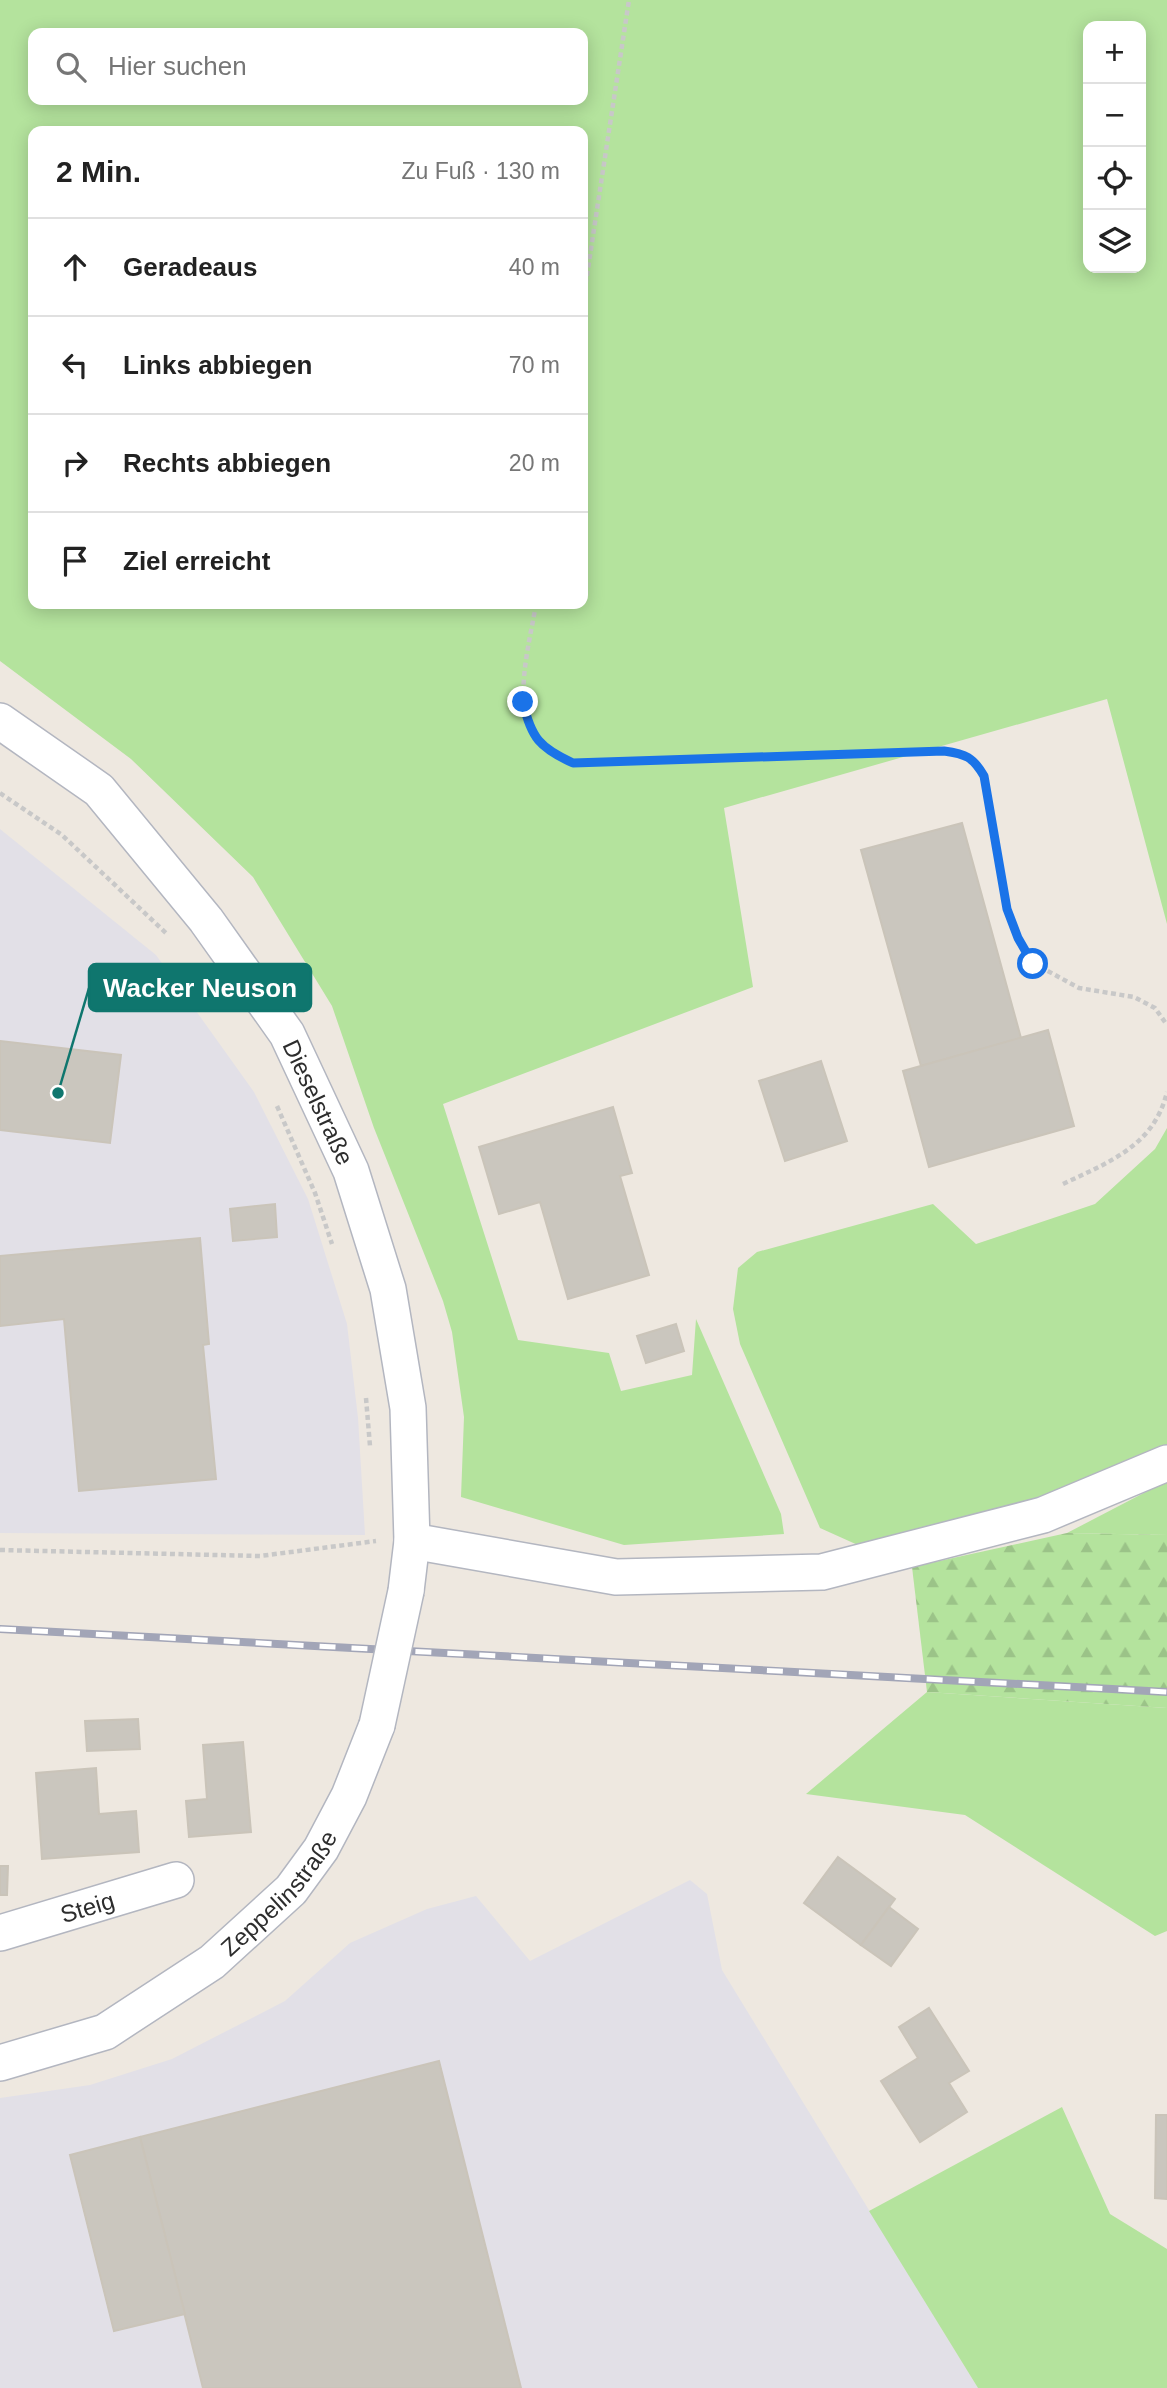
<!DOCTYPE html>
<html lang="de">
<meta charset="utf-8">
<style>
:root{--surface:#fff;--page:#f6f6f6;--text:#222;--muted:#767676;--line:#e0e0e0}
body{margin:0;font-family:Arial,sans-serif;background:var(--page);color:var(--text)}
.controls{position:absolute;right:21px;top:21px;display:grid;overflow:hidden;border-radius:14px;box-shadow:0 4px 18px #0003}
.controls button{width:63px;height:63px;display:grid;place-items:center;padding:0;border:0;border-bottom:2px solid var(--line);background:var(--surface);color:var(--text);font:35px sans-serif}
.stop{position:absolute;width:21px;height:21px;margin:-16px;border:5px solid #1a73e8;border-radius:50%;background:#fff}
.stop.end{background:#1a73e8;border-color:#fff;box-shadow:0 2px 7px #0008}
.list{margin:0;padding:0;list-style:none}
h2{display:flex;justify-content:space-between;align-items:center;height:91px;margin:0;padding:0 28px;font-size:30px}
h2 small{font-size:23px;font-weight:400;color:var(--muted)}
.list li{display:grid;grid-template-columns:46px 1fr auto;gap:21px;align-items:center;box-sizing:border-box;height:98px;padding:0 28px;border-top:2px solid var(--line)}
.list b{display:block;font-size:26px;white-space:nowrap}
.list em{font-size:23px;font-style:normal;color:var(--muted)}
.icon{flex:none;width:38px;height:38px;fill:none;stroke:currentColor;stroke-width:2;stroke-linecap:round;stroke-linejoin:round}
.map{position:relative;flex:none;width:1167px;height:2388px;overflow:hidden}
.search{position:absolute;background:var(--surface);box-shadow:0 4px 18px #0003;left:28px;top:28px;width:560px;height:77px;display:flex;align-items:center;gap:18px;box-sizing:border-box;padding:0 24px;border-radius:14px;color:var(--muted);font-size:26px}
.panel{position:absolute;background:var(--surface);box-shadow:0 4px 18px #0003;left:28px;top:126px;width:560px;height:483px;border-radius:14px}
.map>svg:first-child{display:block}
.industrial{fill:#e2e0e7}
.grass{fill:#b4e39d;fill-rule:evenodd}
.forest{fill:url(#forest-firs)}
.building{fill:#cac6be;stroke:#cac4b9;stroke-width:2}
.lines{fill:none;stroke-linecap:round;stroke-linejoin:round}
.minor-casing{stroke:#b3b6c0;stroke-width:38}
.path{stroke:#c8c8c8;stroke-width:4.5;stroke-dasharray:5 3.5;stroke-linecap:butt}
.minor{stroke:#fff;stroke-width:35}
.rail-casing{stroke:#a2a5b7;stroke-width:8}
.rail{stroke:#fff;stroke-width:5;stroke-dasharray:16;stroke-linecap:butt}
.minor-bridge-casing{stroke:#b3b6c0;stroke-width:38;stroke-linecap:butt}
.minor-bridge{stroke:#fff;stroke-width:35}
.route{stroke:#1a73e8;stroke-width:9}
.labels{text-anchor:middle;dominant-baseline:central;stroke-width:5;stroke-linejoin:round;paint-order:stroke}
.street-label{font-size:24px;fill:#2d2d2d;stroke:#fff}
.leader{fill:none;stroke:#0f766e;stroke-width:2.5}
.callout-dot{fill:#0f766e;stroke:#fff;stroke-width:2.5}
.callout{fill:#0f766e;stroke:#0f766e;stroke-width:2.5}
.callout-label{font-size:26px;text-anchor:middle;font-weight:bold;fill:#fff}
</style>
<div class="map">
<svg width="1167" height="2388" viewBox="0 0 1167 2388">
<defs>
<pattern id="forest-firs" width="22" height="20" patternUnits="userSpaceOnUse" patternTransform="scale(1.75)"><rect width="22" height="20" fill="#b4e39d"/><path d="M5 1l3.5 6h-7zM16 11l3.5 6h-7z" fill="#9bc388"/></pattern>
</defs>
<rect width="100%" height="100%" fill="#eee8e0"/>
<g class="industrial">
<path d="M0 829 156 955 254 1092 308 1199 347 1324 358 1418 365 1535 0 1533Z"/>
<path d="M690 1880 707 1894 722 1970 978 2388H0V2098L90 2085 172 2059 285 2001 350 1943 427 1909 476 1896 530 1961Z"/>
</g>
<g class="grass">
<path d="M0 0H1167V924L1107 699 724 808 753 987 443 1104 518 1340 609 1353 621 1391 692 1375 696 1319 781 1514 784 1534 624 1545 461 1497 464 1417 452 1332 443 1301 374 1128 332 1006 253 877 131 759 0 661ZM1141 26V268H1088V26ZM583 33V100H33V33ZM583 131V604H33V131Z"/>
<path d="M1167 1128V1449L1039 1503 860 1546 820 1528 740 1344 733 1309 738 1268 757 1252 933 1204 976 1244 1095 1204 1155 1149Z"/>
<path d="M1167 1482V1535L1067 1533 1163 1483Z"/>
<path d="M927 1692 1167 1708V1931L1155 1936 965 1815 806 1794Z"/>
<path d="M1062 2107 1110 2214 1167 2249V2388H978L869 2211Z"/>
</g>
<path class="forest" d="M1067 1533 1167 1535V1708L927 1692 912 1567Z"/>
<g class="building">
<path d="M962 823 1021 1038 921 1066 861 850Z"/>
<path d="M1048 1030 1074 1126 929 1167 903 1071Z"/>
<path d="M0 1041 121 1055 110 1143 0 1130Z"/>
<path d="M821 1061 847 1141 785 1161 759 1081Z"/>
<path d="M613 1107 632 1173 620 1176 649 1275 568 1299 540 1202 499 1214 479 1147Z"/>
<path d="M275 1204 277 1237 233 1241 230 1209Z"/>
<path d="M200 1238 209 1344 203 1345 216 1479 79 1491 64 1319 0 1326V1256Z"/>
<path d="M676 1324 684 1351 646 1363 637 1336Z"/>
<path d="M138 1719 140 1749 87 1751 85 1721Z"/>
<path d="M243 1742 251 1832 189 1837 186 1801 207 1799 203 1745Z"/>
<path d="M96 1768 99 1814 136 1811 139 1852 42 1859 36 1773Z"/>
<path d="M838 1857 895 1899 861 1945 804 1903Z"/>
<path d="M0 1866H8L7 1895H0Z"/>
<path d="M889 1907 918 1929 891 1966 861 1945Z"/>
<path d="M929 2008 969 2071 949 2083 967 2112 920 2142 881 2081 918 2058 899 2027Z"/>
<path d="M439 2061 521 2388H203L140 2137Z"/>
<path d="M1156 2115H1167V2199L1155 2198Z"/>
<path d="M140 2137 185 2314 114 2331 70 2155Z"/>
</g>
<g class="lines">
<defs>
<g id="minor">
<path id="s1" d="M0 721 99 790 206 920 287 1034 351 1171 388 1289 408 1408 412 1541 406 1591"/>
<path d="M412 1541 616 1577 822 1572 1043 1515 1167 1463"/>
<path id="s2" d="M0 1933 176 1880"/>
<path id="s3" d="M0 2063 105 2032 212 1962 291 1890 321 1849 349 1796 377 1725"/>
</g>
</defs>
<use href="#minor" class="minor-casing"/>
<g class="path">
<path d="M583 301 629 0"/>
<path d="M536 604C530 642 511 706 536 739 545 752 560 757 573 763L944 751C966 754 973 757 984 776L1007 909 1018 938 1033 963 1079 988 1134 997 1155 1008 1167 1025"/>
<path d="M0 793 62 835 167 934"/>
<path d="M277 1106 315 1193 332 1244"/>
<path d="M1063 1184C1109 1162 1154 1146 1167 1092"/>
<path d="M366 1398 370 1446"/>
<path d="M0 1550 260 1556 376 1541"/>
</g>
<use href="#minor" class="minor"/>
<defs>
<path id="rail" d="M0 1629 1167 1692"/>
</defs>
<use href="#rail" class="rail-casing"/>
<use href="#rail" class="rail"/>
<defs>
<path id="minor-bridge" d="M377 1725 406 1591"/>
</defs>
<use href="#minor-bridge" class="minor-bridge-casing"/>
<use href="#minor-bridge" class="minor-bridge"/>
</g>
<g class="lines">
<path class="route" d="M523 702C531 738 540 748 573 763L944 751C966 754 973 757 984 776L1007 909 1018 938 1033 964"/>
</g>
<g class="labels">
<g class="street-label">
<text stroke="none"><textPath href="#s1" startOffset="504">Dieselstraße</textPath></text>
<text stroke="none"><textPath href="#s3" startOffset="334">Zeppelinstraße</textPath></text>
<text stroke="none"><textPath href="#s2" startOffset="91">Steig</textPath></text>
</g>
</g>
<path class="leader" d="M58 1093L89 988"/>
<circle class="callout-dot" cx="58" cy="1093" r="7"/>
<rect class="callout" x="89" y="964" width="222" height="47" rx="7"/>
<g class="callout-label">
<text x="200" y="997">Wacker Neuson</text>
</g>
</svg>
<div class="controls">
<button>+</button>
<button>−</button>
<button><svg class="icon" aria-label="locate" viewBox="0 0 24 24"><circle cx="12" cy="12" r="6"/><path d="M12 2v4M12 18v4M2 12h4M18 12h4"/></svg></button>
<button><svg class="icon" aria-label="layers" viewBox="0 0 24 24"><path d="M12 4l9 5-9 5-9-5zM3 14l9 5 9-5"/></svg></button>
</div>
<div class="stop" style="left:1033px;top:964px"></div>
<div class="stop end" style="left:523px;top:702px"></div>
<div class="search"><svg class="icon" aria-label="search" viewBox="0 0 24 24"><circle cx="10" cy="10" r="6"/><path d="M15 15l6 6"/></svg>Hier suchen</div>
<section class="panel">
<h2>2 Min.<small>Zu Fuß · 130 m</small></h2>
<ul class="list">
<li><svg class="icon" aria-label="ahead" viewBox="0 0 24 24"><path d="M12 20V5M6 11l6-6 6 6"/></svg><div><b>Geradeaus</b></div><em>40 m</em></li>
<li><svg class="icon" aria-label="left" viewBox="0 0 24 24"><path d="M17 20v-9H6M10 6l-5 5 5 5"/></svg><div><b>Links abbiegen</b></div><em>70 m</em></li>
<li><svg class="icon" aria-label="right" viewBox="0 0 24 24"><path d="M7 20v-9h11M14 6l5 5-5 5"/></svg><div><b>Rechts abbiegen</b></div><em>20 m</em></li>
<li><svg class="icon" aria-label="arrive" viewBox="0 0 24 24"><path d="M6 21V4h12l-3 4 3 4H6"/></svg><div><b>Ziel erreicht</b></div></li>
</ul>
</section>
</div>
